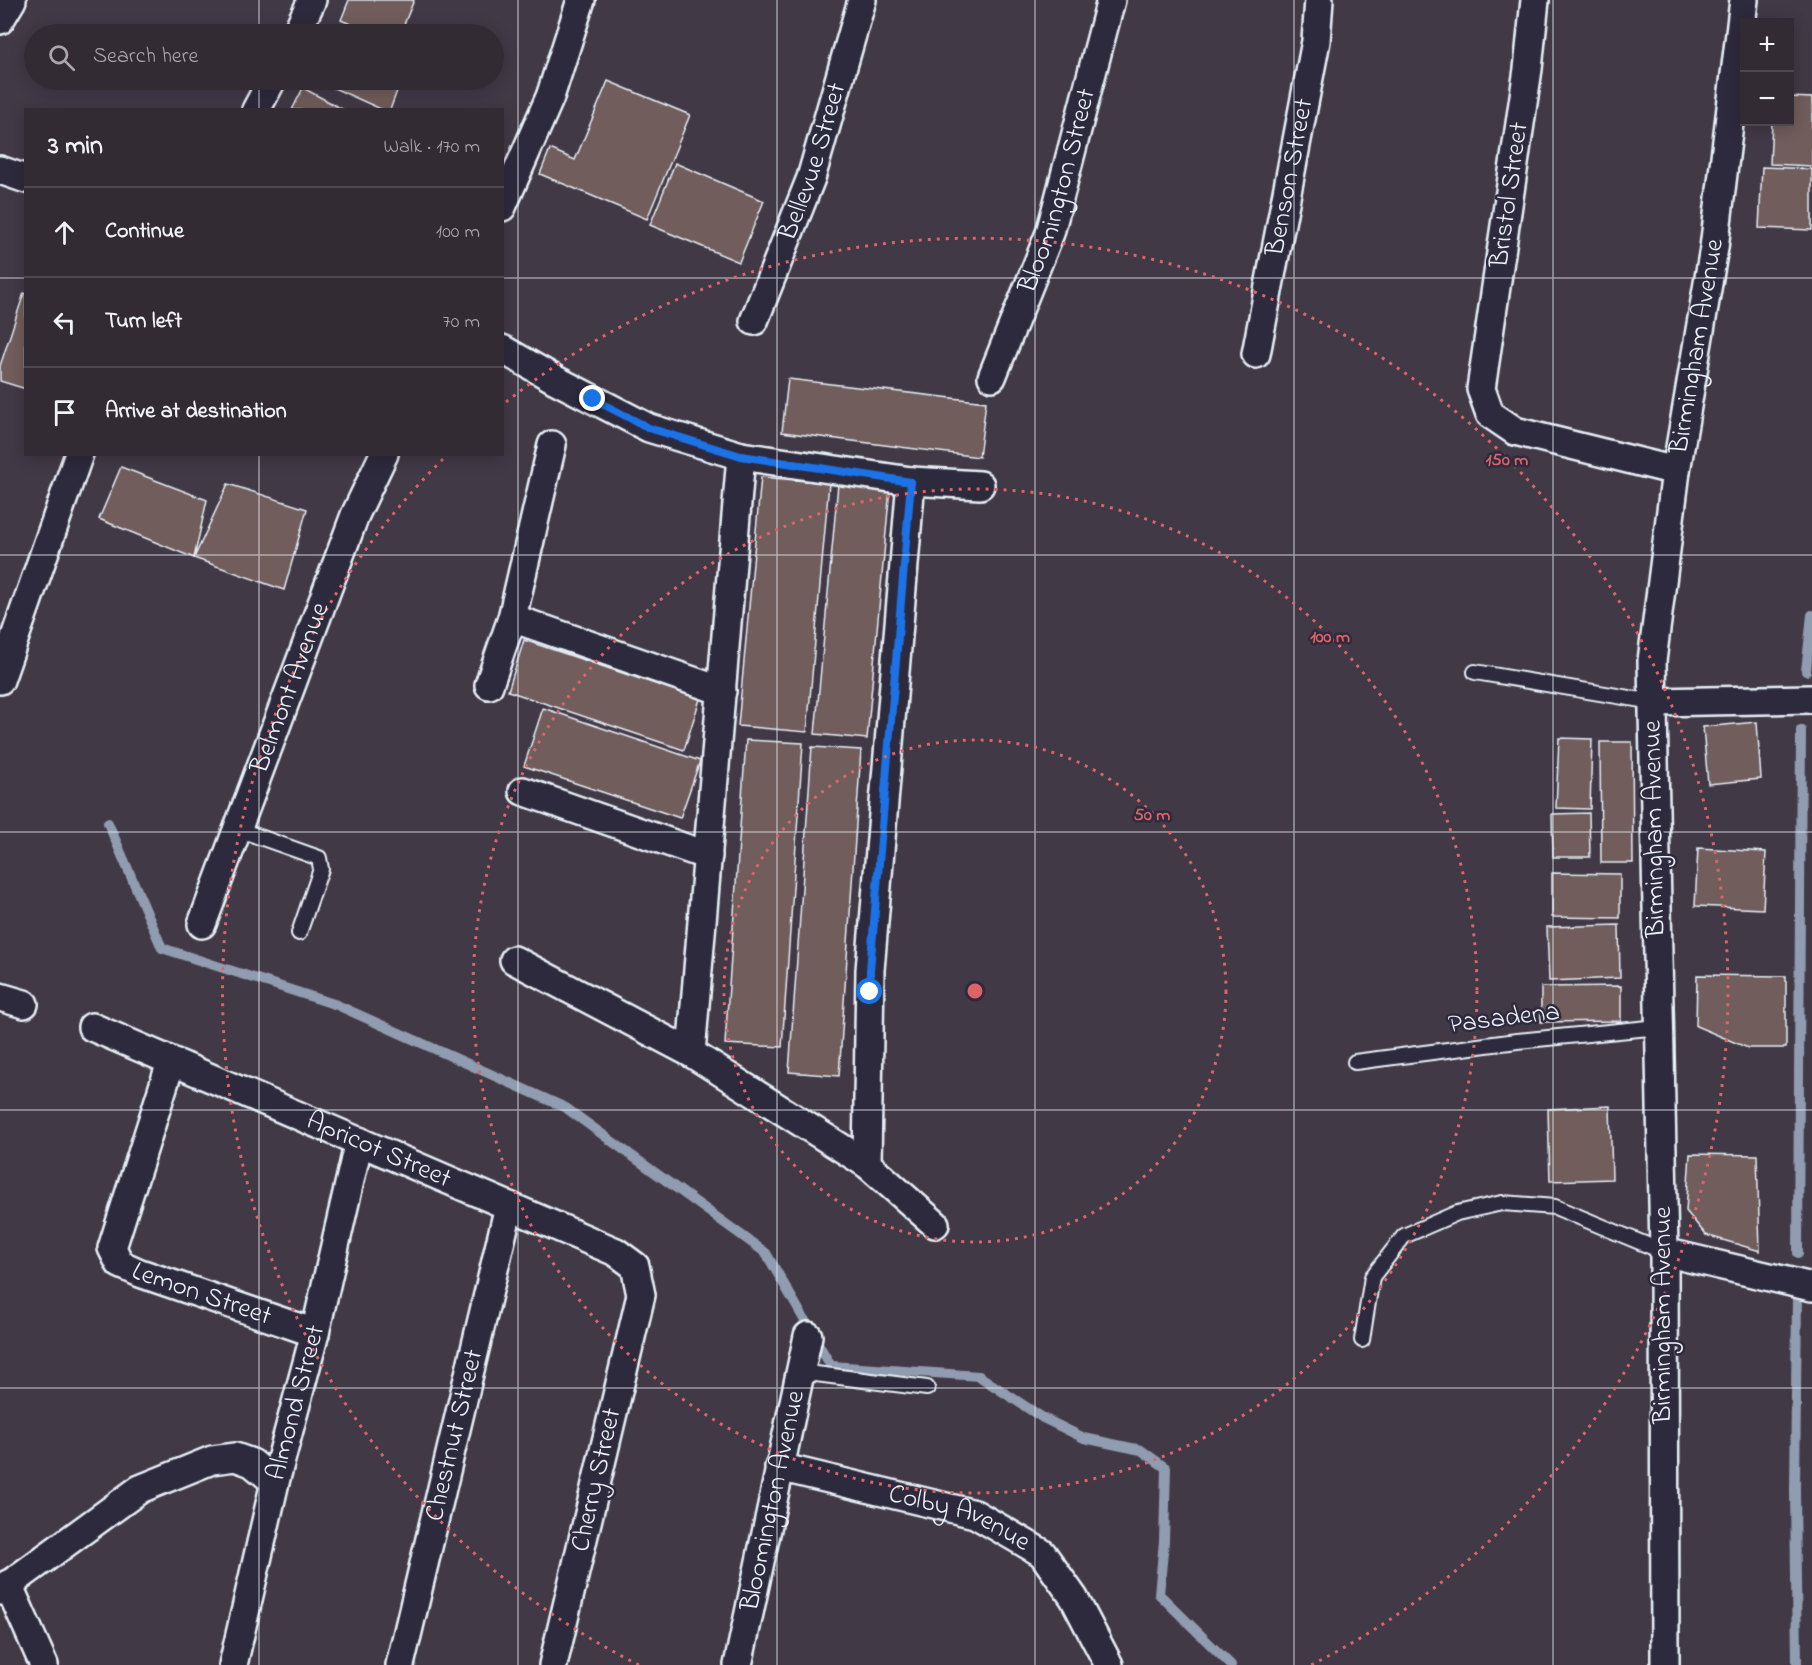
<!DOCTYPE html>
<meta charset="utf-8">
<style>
:root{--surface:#322b34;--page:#3d3740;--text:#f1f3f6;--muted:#a8a7ac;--line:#4d474f}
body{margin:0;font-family:"Indie Flower",sans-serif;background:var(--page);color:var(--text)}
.controls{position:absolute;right:18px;top:18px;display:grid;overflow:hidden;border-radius:0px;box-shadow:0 3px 15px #0003}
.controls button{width:54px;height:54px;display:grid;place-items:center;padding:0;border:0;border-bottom:2px solid var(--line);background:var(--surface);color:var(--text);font:30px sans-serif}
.stop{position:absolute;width:18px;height:18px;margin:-14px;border:4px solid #1a73e8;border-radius:50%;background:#fff}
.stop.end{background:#1a73e8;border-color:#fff;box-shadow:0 2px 6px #0008}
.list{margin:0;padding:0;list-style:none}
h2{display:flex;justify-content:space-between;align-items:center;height:78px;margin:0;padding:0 24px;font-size:26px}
h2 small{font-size:20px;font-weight:400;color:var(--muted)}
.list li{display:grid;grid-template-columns:39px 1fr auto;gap:18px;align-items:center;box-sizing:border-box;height:90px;padding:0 24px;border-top:2px solid var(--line)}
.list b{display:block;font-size:22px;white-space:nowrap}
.list em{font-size:20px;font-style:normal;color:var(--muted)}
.icon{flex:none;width:33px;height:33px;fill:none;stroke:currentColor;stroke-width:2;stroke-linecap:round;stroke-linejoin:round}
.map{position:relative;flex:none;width:1812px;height:1665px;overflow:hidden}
.search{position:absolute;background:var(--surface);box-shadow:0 3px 15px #0003;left:24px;top:24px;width:480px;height:66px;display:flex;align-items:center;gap:15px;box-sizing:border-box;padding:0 21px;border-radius:33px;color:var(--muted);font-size:22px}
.panel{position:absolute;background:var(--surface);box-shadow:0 3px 15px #0003;left:24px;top:108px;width:480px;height:348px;border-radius:0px}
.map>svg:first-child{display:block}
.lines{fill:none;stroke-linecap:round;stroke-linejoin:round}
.stream{stroke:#909caf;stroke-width:10}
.building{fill:#6f5d5c;stroke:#e8f1f8;stroke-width:1.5}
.lane-casing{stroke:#e8f1f8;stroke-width:18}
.street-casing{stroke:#e8f1f8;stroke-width:32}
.lane{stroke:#2f2a3d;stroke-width:14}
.street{stroke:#2f2a3d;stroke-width:27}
.route{stroke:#1a73e8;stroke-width:8}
.grid{fill:none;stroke:#e8f1f8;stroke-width:1.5;stroke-opacity:0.55}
.ring{fill:none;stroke:#db6466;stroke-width:3;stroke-dasharray:3 6}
.labels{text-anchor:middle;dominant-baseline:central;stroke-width:5;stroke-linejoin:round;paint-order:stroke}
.street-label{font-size:27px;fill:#e8f1f8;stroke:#2f2a3d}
.centre{fill:#db6466;stroke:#2f2a3d;stroke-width:3}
.ring-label{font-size:18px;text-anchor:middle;font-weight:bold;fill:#db6466;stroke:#2f2a3d;stroke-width:5;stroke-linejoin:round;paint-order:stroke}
</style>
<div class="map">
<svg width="1812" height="1665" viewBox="0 0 1812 1665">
<rect width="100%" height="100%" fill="#423946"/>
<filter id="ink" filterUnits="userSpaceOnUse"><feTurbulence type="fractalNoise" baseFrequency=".0167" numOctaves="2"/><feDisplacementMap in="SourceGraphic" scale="12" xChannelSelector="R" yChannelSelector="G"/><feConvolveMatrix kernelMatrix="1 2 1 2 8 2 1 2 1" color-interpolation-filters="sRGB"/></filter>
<g filter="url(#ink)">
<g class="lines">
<g class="stream">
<path d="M1806 671 1812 615"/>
<path d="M108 823 162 948 337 1005 566 1108 766 1253 831 1366 979 1376 1043 1418 1084 1438 1141 1450 1166 1468 1164 1541 1159 1594 1231 1665"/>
<path d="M1798 1253 1801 730"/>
<path d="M1797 1665 1795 1490 1797 1295"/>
</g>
</g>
<g class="building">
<path d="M349 0H414L400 34H375L341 20Z"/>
<path d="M316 80H401L390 110H383Z"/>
<path d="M608 81 690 115 647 219 540 174 550 149 575 160Z"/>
<path d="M303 88 344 110H292Z"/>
<path d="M1790 97 1812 98V166L1770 164 1772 122H1790Z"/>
<path d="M675 163 764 201 739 262 650 225Z"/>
<path d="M1762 167 1812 169V230L1759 228Z"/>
<path d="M24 293 26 294V389L0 381V366Z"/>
<path d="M788 379 986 402 979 457 782 432Z"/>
<path d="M121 467 207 500 194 558 99 519Z"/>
<path d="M761 477 829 483 807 732 738 726Z"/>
<path d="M228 484 307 509 284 590 194 558Z"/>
<path d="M838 484 890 488 867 739 815 734Z"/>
<path d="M524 640 700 699 684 750 508 691Z"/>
<path d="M543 708 700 761 680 818 524 766Z"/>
<path d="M1757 722 1761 779 1708 784 1703 727Z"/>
<path d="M1559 738 1592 739 1590 809 1556 808Z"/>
<path d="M746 740 803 743 782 1047 725 1044Z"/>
<path d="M1600 742H1632L1633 863H1601Z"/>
<path d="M812 747 861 750 839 1076 789 1072Z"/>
<path d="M1589 813 1590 857H1553L1552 814Z"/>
<path d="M1698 848 1766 852 1763 909 1695 906Z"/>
<path d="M1552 873 1620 874V918L1552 917Z"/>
<path d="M1619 925 1620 978 1549 981 1547 927Z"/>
<path d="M1697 975 1786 976V1048H1748L1696 1026Z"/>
<path d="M1621 986V1021L1541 1022V987Z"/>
<path d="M1610 1106 1612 1179 1550 1181 1548 1109Z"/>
<path d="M1690 1154 1757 1155 1760 1251 1706 1235 1686 1211Z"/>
</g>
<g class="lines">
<defs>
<g id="lane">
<path d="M1475 672 1653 702"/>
<path d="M237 829 319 858 321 869 299 933"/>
<path d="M1355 1062 1517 1041 1659 1027"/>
<path d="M1362 1340 1372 1277 1404 1236 1457 1213 1502 1203 1555 1207 1664 1252"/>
<path d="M800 1372 927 1388"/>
</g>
<g id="street">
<path d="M1535 0 1528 69 1481 389 1490 414 1515 431 1676 471"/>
<path d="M0 20 12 0"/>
<path d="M296 34 312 0"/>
<path d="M256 110 272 80"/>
<path d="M0 170 26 179"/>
<path d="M502 207 550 97 581 0"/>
<path id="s1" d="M754 321 811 178 862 0"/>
<path d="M502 349 556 380 649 428 741 456 911 481 980 485"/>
<path id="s2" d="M1256 354 1316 41 1319 0"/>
<path id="s3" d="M992 377 1050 233 1111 0"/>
<path d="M512 618 722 691"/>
<path d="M0 680 79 454"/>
<path d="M489 685 512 618 552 445"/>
<path d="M1653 702 1812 699"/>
<path d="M523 791 708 856"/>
<path id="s4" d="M202 924 355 515 384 454"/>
<path d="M514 960 691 1053 867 1164 935 1224"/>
<path d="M0 997 24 1004"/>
<path id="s5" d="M92 1027 616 1252 635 1266 641 1295 553 1665"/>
<path d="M691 1053 741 456"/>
<path id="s6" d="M171 1062 112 1248 120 1264 140 1273 315 1333"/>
<path d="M867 1164 870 970 911 481"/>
<path d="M1664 1252 1812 1287"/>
<path id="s7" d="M779 1467 975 1514 1042 1553 1074 1598 1109 1665"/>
<path d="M8 1584 44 1665"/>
<path d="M0 1591 140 1489 212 1460 235 1457 252 1463 275 1482"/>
<path id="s8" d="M233 1665 275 1482 315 1333 359 1141"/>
<path id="s9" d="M400 1665 509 1206"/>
<path id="s10" d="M738 1665 808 1336"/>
<path id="s11" d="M1665 1665 1664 1252 1652 661 1676 471 1714 248 1744 0"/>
</g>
</defs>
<use href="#lane" class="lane-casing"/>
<use href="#street" class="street-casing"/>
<use href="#lane" class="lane"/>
<use href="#street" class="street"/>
</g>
</g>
<g class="lines" filter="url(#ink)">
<path class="route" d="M593 399 649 428 741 456 911 482 870 970V992"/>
</g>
<path class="grid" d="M259 0V34M518 0V1665M777 0V1665M1035 0V1665M1294 0V1665M1553 0V1665M259 80V110M0 278H26M502 278H1812M259 454V1665M0 555H1812M0 832H1812M0 1110H1812M0 1388H1812"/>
<g class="ring">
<circle cx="975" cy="991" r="251"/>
<circle cx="975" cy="991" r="502"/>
<path d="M639 1665A753 753 0 0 1 443 459M506 402A753 753 0 1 1 1311 1665"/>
</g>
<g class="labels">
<g class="street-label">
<text stroke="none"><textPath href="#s1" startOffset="170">Bellevue Street</textPath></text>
<text stroke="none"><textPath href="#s2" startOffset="180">Benson Street</textPath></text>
<text stroke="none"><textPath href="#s3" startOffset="198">Bloomington Street</textPath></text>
<text transform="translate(1510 195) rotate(-82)">Bristol Street</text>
<text stroke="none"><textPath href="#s11" startOffset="1322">Birmingham Avenue</textPath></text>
<text stroke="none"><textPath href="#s4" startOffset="252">Belmont Avenue</textPath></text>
<text transform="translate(1655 829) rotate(-91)">Birmingham Avenue</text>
<text transform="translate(1504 1019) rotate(-7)">Pasadena</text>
<text stroke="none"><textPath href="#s5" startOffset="312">Apricot Street</textPath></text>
<text stroke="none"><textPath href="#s6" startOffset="300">Lemon Street</textPath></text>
<text transform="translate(1663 1315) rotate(-90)">Birmingham Avenue</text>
<text stroke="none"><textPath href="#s8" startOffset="270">Almond Street</textPath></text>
<text stroke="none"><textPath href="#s9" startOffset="236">Chestnut Street</textPath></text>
<text transform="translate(597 1480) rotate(-77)">Cherry Street</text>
<text stroke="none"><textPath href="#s10" startOffset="168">Bloomington Avenue</textPath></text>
<text stroke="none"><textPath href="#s7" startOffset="188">Colby Avenue</textPath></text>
</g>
</g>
<circle cx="975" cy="991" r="9" class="centre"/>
<g class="ring-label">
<text x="1507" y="465">150 m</text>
<text x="1330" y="642">100 m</text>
<text x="1152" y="820">50 m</text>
</g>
</svg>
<div class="controls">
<button>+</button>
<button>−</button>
</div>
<div class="stop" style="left:870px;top:992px"></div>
<div class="stop end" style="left:593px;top:399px"></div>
<div class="search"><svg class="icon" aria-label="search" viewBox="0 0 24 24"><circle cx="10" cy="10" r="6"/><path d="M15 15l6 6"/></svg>Search here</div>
<section class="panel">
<h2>3 min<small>Walk · 170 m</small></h2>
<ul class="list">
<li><svg class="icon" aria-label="ahead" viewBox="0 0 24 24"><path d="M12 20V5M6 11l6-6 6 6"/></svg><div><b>Continue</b></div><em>100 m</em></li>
<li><svg class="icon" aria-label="left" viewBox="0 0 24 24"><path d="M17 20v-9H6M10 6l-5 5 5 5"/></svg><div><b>Turn left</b></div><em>70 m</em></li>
<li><svg class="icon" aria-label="arrive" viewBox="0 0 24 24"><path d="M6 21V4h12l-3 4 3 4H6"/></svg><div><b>Arrive at destination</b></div></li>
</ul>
</section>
</div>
